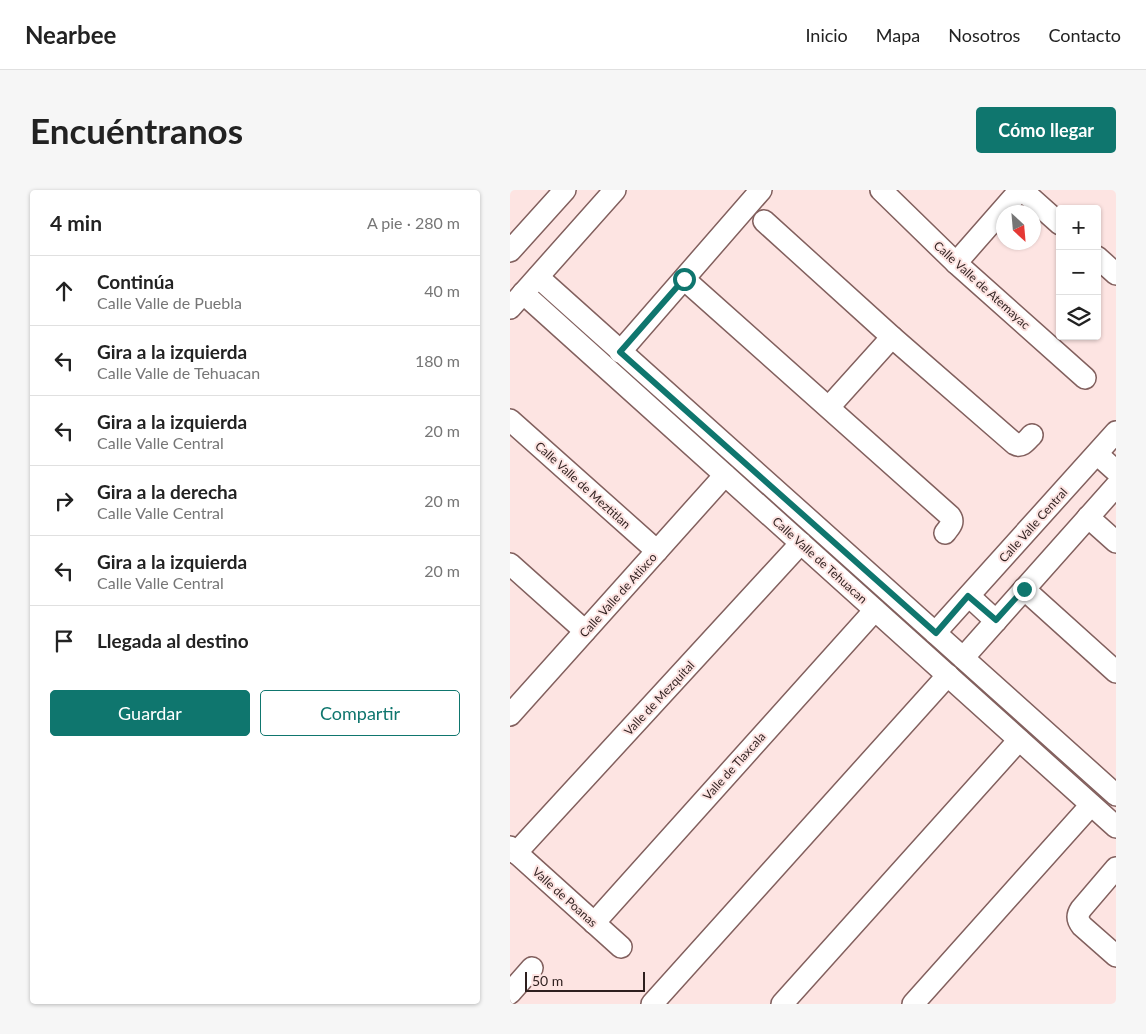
<!DOCTYPE html>
<html lang="es">
<meta charset="utf-8">
<style>
:root{--surface:#fff;--page:#f6f6f6;--text:#222;--muted:#767676;--line:#e0e0e0;--accent:#0f766e}
body{margin:0;font-family:Lato,sans-serif;background:var(--page);color:var(--text)}
.controls{position:absolute;right:15px;top:15px;display:grid;overflow:hidden;border-radius:5px;box-shadow:0 1px 4px #0004}
.controls button{width:45px;height:45px;display:grid;place-items:center;padding:0;border:0;border-bottom:1px solid var(--line);background:var(--surface);color:var(--text);font:25px sans-serif}
.compass{position:absolute;left:486px;top:15px;width:45px;height:45px;border-radius:50%;background:var(--surface);box-shadow:0 1px 4px #0004;rotate:154deg}
.scale{position:absolute;left:15px;bottom:12px;width:120px;box-sizing:border-box;padding-left:5px;border:2px solid #2e1f1e;border-top:0;font-size:14px;line-height:18px;white-space:nowrap;color:#2e1f1e;-webkit-text-stroke:4px #fde4e2;paint-order:stroke}
.stop{position:absolute;width:15px;height:15px;margin:-11px;border:4px solid #0f766e;border-radius:50%;background:#fff}
.stop.end{background:#0f766e;border-color:#fff;box-shadow:0 1px 5px #0008}
.list{margin:0;padding:0;list-style:none}
h2{display:flex;justify-content:space-between;align-items:center;height:65px;margin:0;padding:0 20px;font-size:21px}
h2 small{font-size:16px;font-weight:400;color:var(--muted)}
.list li{display:grid;grid-template-columns:32px 1fr auto;gap:15px;align-items:center;box-sizing:border-box;height:70px;padding:0 20px;border-top:1px solid var(--line)}
.list b{display:block;font-size:19px;white-space:nowrap}
.list p{margin:0;font-size:16px;white-space:nowrap;color:var(--muted)}
.list em{font-size:16px;font-style:normal;color:var(--muted)}
.actions{display:flex;gap:10px;padding:15px 20px}
.actions a{flex:1;padding:11px 0;border:1px solid var(--accent);border-radius:5px;text-align:center;font-size:18px;color:var(--accent)}
.actions .main{background:var(--accent);color:#fff}
.icon{flex:none;width:28px;height:28px;fill:none;stroke:currentColor;stroke-width:2;stroke-linecap:round;stroke-linejoin:round}
.map{position:relative;flex:none;width:606px;height:814px;overflow:hidden;border-radius:5px}
header{display:flex;align-items:center;gap:30px;box-sizing:border-box;height:70px;padding:0 25px;background:var(--surface);border-bottom:1px solid var(--line)}
header strong{font-size:24px}
nav{display:flex;gap:28px;margin-inline-start:auto;font-size:18px}
.intro{display:flex;align-items:center;justify-content:space-between;box-sizing:border-box;height:120px;padding:0 30px}
h1{margin:0;font-size:35px}
.button{padding:12px 22px;border-radius:5px;background:var(--accent);color:#fff;font-size:18px;font-weight:700}
main{display:flex;gap:30px;padding:0 30px}
aside{flex:1;background:var(--surface);border-radius:5px;box-shadow:0 1px 4px #0004}
.map>svg:first-child{display:block}
.lines{fill:none;stroke-linecap:round;stroke-linejoin:round}
.minor-casing{stroke:#82605e;stroke-width:24}
.minor{stroke:#fff;stroke-width:21}
.route{stroke:#0f766e;stroke-width:6}
.labels{text-anchor:middle;dominant-baseline:central;stroke-width:4;stroke-linejoin:round;paint-order:stroke}
.street-label{font-size:12px;fill:#2e1f1e;stroke:#fde4e2}
</style>
<header>
<strong>Nearbee</strong>
<nav><a>Inicio</a><a>Mapa</a><a>Nosotros</a><a>Contacto</a></nav>
</header>
<div class="intro"><h1>Encuéntranos</h1><a class="button">Cómo llegar</a></div>
<main>
<aside>
<h2>4 min<small>A pie · 280 m</small></h2>
<ul class="list">
<li><svg class="icon" aria-label="ahead" viewBox="0 0 24 24"><path d="M12 20V5M6 11l6-6 6 6"/></svg><div><b>Continúa</b><p>Calle Valle de Puebla</p></div><em>40 m</em></li>
<li><svg class="icon" aria-label="left" viewBox="0 0 24 24"><path d="M17 20v-9H6M10 6l-5 5 5 5"/></svg><div><b>Gira a la izquierda</b><p>Calle Valle de Tehuacan</p></div><em>180 m</em></li>
<li><svg class="icon" aria-label="left" viewBox="0 0 24 24"><path d="M17 20v-9H6M10 6l-5 5 5 5"/></svg><div><b>Gira a la izquierda</b><p>Calle Valle Central</p></div><em>20 m</em></li>
<li><svg class="icon" aria-label="right" viewBox="0 0 24 24"><path d="M7 20v-9h11M14 6l5 5-5 5"/></svg><div><b>Gira a la derecha</b><p>Calle Valle Central</p></div><em>20 m</em></li>
<li><svg class="icon" aria-label="left" viewBox="0 0 24 24"><path d="M17 20v-9H6M10 6l-5 5 5 5"/></svg><div><b>Gira a la izquierda</b><p>Calle Valle Central</p></div><em>20 m</em></li>
<li><svg class="icon" aria-label="arrive" viewBox="0 0 24 24"><path d="M6 21V4h12l-3 4 3 4H6"/></svg><div><b>Llegada al destino</b></div></li>
</ul>
<div class="actions"><a class="main">Guardar</a><a>Compartir</a></div>
</aside>
<div class="map">
<svg width="606" height="814" viewBox="0 0 606 814">
<rect width="100%" height="100%" fill="#fde4e2"/>
<g class="lines">
<defs>
<g id="minor">
<path d="M371 0 446 73 575 188"/>
<path d="M512 0 550 34"/>
<path d="M254 31 382 147 505 254C512 258 517 250 522 245"/>
<path d="M0 61 55 0"/>
<path d="M587 67 606 84"/>
<path d="M446 73 510 0"/>
<path d="M28 87 606 605"/>
<path d="M174 89 440 326C445 333 439 337 435 343"/>
<path d="M13 103 606 637"/>
<path d="M0 118 105 0"/>
<path d="M110 162 251 0"/>
<path d="M319 217 382 147"/>
<path d="M0 230 147 361"/>
<path d="M587 264 606 281"/>
<path d="M578 327 606 352"/>
<path d="M0 374 75 441"/>
<path d="M514 399 606 482"/>
<path d="M459 406 486 431"/>
<path d="M425 443 606 242"/>
<path d="M453 468 606 296"/>
<path d="M0 525 215 285"/>
<path d="M0 657 111 757"/>
<path d="M6 663 291 353"/>
<path d="M606 678 571 719C567 725 567 730 572 736L606 766"/>
<path d="M84 733 365 420"/>
<path d="M0 803 22 778"/>
<path d="M142 814 438 485"/>
<path d="M272 814 509 550"/>
<path d="M403 814 581 615"/>
</g>
</defs>
<use href="#minor" class="minor-casing"/>
<use href="#minor" class="minor"/>
</g>
<g class="lines">
<path class="route" d="M174 89 110 162 426 443 458 406 486 430 514 399"/>
</g>
<g class="labels">
<g class="street-label">
<text transform="translate(472 95) rotate(42)">Calle Valle de Atemayac</text>
<text transform="translate(73 295) rotate(42)">Calle Valle de Meztitlan</text>
<text transform="translate(523 335) rotate(-48)">Calle Valle Central</text>
<text transform="translate(310 370) rotate(42)">Calle Valle de Tehuacan</text>
<text transform="translate(108 405) rotate(-48)">Calle Valle de Atlixco</text>
<text transform="translate(149 508) rotate(-47)">Valle de Mezquital</text>
<text transform="translate(224 576) rotate(-48)">Valle de Tlaxcala</text>
<text transform="translate(55 707) rotate(42)">Valle de Poanas</text>
</g>
</g>
</svg>
<div class="controls">
<button>+</button>
<button>−</button>
<button><svg class="icon" aria-label="layers" viewBox="0 0 24 24"><path d="M12 4l9 5-9 5-9-5zM3 14l9 5 9-5"/></svg></button>
</div>
<svg class="compass" viewBox="-18 -18 36 36"><path d="M0-13l5 13h-10z" fill="#e53935"/><path d="M0 13l5-13h-10z" fill="#767676"/></svg>
<div class="scale">50 m</div>
<div class="stop" style="left:174px;top:89px"></div>
<div class="stop end" style="left:514px;top:399px"></div>
</div>
</main>
